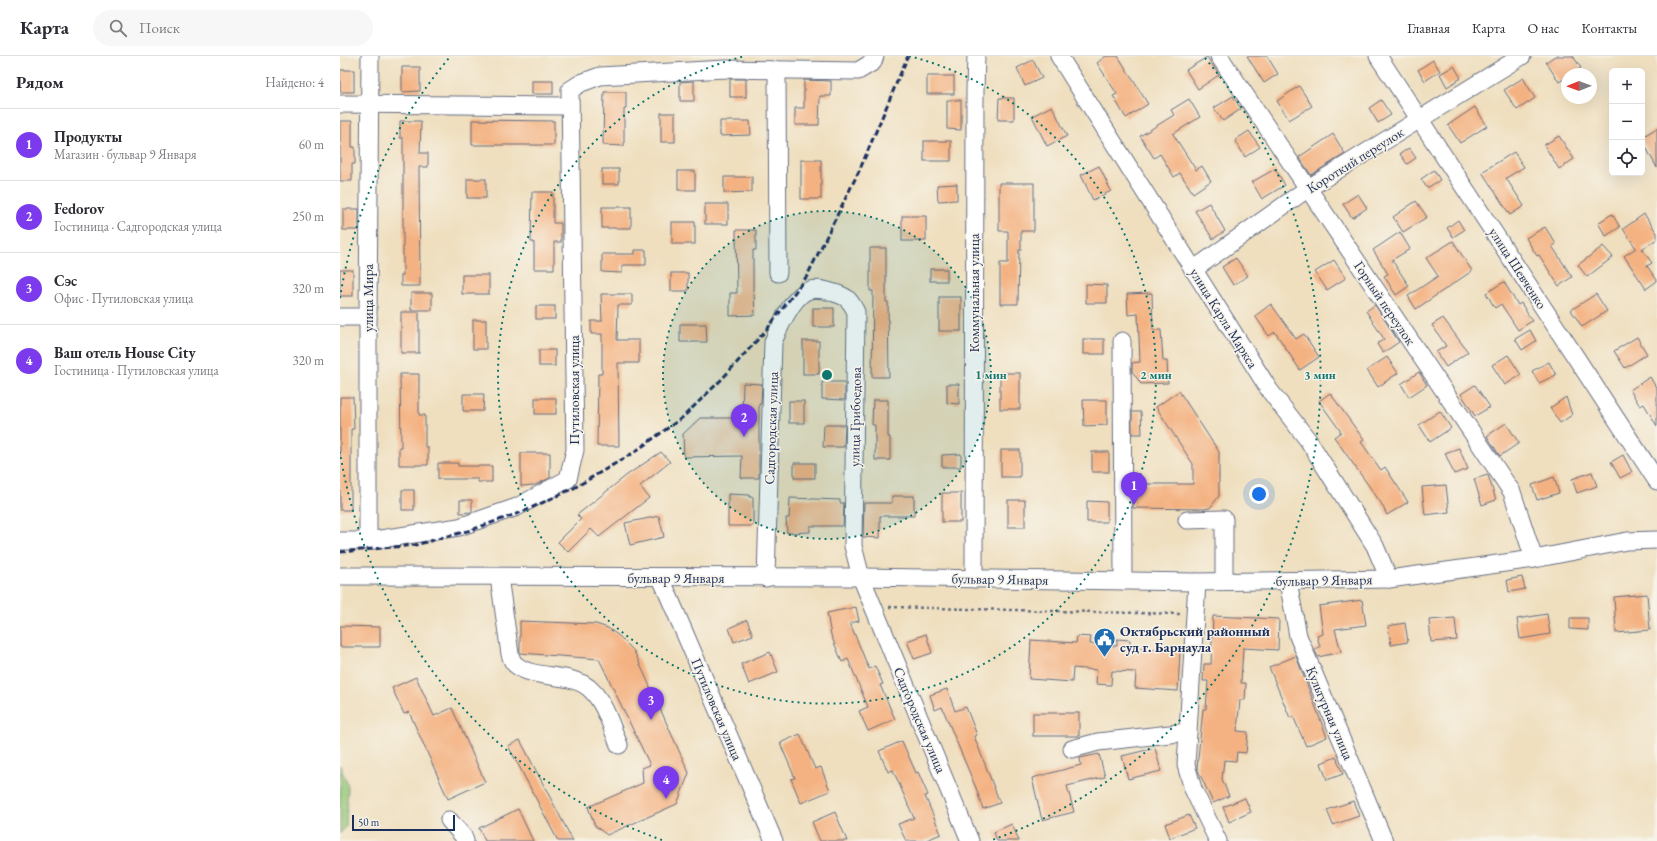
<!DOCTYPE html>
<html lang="ru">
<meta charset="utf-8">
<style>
:root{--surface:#fff;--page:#f7f7f7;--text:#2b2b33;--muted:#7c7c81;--line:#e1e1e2;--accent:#7c3aed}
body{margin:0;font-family:"EB Garamond",serif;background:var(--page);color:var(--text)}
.controls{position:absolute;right:12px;top:12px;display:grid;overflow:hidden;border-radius:6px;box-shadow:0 4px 16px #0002}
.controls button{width:36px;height:36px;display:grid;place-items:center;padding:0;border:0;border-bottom:1px solid var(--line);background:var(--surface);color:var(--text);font:20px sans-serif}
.compass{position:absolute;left:1221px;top:12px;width:36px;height:36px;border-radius:50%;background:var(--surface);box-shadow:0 4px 16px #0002;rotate:269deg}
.scale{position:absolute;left:12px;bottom:10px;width:103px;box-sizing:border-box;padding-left:4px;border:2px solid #1b2f5e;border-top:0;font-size:11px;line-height:14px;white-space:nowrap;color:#1b2f5e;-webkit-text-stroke:3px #f7f3e8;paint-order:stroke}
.you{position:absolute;left:919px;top:438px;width:14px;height:14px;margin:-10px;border:3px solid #fff;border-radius:50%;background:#1a73e8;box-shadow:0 0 0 6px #1a73e833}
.badge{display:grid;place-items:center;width:26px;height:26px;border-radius:50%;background:var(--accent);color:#fff;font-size:13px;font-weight:700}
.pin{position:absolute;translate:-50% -33px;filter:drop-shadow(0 1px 2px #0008)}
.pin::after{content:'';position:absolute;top:21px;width:14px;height:12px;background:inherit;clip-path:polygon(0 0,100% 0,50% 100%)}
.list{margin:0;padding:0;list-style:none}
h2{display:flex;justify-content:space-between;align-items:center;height:52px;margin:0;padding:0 16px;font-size:17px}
h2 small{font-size:13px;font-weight:400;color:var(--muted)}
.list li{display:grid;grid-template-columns:26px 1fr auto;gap:12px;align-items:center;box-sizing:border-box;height:72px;padding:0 16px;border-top:1px solid var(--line)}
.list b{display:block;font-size:15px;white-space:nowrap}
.list p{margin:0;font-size:13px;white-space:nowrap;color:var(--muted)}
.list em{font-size:13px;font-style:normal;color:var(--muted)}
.icon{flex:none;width:22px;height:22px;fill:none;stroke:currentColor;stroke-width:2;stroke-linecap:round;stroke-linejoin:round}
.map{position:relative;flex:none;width:1317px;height:785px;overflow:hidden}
header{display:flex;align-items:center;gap:24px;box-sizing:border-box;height:56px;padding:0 20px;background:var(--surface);border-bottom:1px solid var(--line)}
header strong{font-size:19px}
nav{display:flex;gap:22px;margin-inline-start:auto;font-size:14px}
.search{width:280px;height:36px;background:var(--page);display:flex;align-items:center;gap:10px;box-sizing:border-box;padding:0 14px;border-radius:22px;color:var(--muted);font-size:15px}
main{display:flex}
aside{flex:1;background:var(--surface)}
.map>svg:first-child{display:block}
.green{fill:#96c777;stroke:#587b6a}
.building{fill:#f4b282}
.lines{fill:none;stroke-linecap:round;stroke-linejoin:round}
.minor-casing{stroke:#656d80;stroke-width:19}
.path{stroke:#656d80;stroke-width:2.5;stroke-dasharray:3 3;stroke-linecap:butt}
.minor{stroke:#fff;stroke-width:17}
.rail{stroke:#1b2f5e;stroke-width:3;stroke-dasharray:6 3;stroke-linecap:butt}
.ring{fill:none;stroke:#0f766e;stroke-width:2;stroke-dasharray:2 4}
.labels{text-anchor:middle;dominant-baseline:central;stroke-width:3;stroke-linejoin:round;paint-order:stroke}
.street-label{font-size:14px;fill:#1b2f5e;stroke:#f7f3e8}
.poi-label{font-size:14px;font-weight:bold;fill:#1b2f5e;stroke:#f7f3e8;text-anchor:start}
.centre{fill:#0f766e;stroke:#f7f3e8;stroke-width:2}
.ring-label{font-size:12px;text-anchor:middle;font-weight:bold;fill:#0f766e;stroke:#f7f3e8;stroke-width:3;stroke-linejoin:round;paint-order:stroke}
</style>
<header>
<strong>Карта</strong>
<div class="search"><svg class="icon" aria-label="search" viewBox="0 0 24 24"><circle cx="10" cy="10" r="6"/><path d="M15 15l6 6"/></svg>Поиск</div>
<nav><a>Главная</a><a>Карта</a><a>О нас</a><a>Контакты</a></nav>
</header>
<main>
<aside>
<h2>Рядом<small>Найдено: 4</small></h2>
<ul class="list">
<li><span class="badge">1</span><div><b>Продукты</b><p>Магазин · бульвар 9 Января</p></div><em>60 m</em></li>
<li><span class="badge">2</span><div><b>Fedorov</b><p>Гостиница · Садгородская улица</p></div><em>250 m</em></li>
<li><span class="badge">3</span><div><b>Сэс</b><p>Офис · Путиловская улица</p></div><em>320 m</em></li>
<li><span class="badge">4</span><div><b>Ваш отель House City</b><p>Гостиница · Путиловская улица</p></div><em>320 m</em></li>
</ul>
</aside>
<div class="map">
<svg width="1317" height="785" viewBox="0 0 1317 785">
<rect width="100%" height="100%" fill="#f7f3e8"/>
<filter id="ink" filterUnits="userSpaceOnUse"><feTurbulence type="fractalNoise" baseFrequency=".025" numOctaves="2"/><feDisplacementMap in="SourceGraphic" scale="8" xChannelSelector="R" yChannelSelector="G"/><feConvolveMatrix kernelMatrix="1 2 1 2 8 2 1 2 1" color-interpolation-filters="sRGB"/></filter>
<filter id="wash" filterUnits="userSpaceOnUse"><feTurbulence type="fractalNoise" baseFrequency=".012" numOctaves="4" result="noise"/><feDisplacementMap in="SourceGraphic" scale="16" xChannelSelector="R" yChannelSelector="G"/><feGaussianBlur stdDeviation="0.9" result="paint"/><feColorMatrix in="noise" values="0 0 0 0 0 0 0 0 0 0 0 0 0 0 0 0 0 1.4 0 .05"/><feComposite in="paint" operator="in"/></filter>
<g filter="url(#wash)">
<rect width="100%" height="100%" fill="#efdfbf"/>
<path class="green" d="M0 709 8 730 6 770 0 778Z"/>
<g id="blocks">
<g class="building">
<path d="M766 0H778L808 48 786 62 773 40 777 38 757 7Z"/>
<path d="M907 0H927L938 18 924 27Z"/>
<path d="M1215 0H1233L1241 12 1231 18H1227V21L1219 26 1206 6Z"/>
<path d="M867 1 879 19 858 33 846 14Z"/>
<path d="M693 4 702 22 685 30 677 12Z"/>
<path d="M1093 4 1100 15 1085 25 1078 14Z"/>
<path d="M1114 10 1121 22 1107 31 1100 18Z"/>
<path d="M62 11H80V35L62 36Z"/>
<rect x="0" y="14" width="14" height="22"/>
<rect x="587" y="20" width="27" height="18"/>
<path d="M1183 22 1195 42 1177 54 1164 34Z"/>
<rect x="390" y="23" width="16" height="18"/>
<path d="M464 24 491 25V40H480L479 69H455V52H464Z"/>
<rect x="192" y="25" width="21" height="13"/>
<path d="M354 25V45H340V26Z"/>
<path d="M959 30 972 50 949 64 937 45Z"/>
<path d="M264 36H286V53H284V90L263 89Z"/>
<path d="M893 40 901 53 883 65 874 52Z"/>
<path d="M659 42H674V64H658Z"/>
<path d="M849 43 860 61 833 78 856 114 862 110 871 125 853 137 840 117 834 121 820 98 814 102 800 80 834 59 831 54Z"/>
<path d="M607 44H621V74L607 73Z"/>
<path d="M1041 44 1051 59 1038 67 1029 52Z"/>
<path d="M712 50 727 80 707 90 692 60Z"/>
<path d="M1135 51 1147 70 1120 87 1108 69Z"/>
<rect x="321" y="57" width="14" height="29"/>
<path d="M132 64 214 65V89H132Z"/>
<path d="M0 65H12V91H15V108H12V125H0Z"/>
<path d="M60 65H81L80 97H88V111H79L80 230H61V219H63V82H60Z"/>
<path d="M380 65H410L411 79 380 80Z"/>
<path d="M1317 72V112L1302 84V81Z"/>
<path d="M909 75 920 91 905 101 895 84Z"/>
<path d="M993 78 1005 98 971 119 959 101Z"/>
<path d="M1219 80 1234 103 1219 113 1204 89Z"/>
<rect x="584" y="85" width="27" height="20"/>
<path d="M1069 92 1076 102 1067 108 1060 98Z"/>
<path d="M1174 96 1184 111 1166 122 1184 150 1170 159 1142 116Z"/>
<rect x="461" y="104" width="20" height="39"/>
<path d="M759 110 771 135 753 144 741 119Z"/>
<rect x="262" y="113" width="17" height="15"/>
<path d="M935 113 945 129 922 143 912 126Z"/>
<path d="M1094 114 1100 124 1087 132 1081 123Z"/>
<rect x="338" y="115" width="17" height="19"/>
<path d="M384 121H412V136L384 137Z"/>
<rect x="127" y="123" width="19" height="19"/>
<path d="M659 127H694V175H681V194H679L678 248H660V207H668V175H659Z"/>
<path d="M617 128V144L598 145 597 129Z"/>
<path d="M192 136H213V167H221V186H214V213H194V186H191Z"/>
<path d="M1018 138 1027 152 1012 162 1003 148Z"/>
<path d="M1076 145 1087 161 1063 176 1053 161Z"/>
<path d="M869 147 885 175 873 183 855 155Z"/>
<rect x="365" y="148" width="23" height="20"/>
<rect x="262" y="151" width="29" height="21"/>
<rect x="3" y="153" width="16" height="21"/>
<path d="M1272 158 1280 171 1266 180 1258 167Z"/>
<path d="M1304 158 1317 177V183L1302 193 1312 207 1307 210 1317 224V225L1306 233 1284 200 1296 192 1283 173Z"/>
<rect x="562" y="160" width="24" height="25"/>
<path d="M1118 164 1124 174 1113 181 1107 172Z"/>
<rect x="332" y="166" width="23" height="22"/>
<path d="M1205 171 1216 188 1212 190 1232 221 1219 230 1199 199 1197 200 1186 182Z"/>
<path d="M396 174H416V194H413V237H414L415 259 390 260V237H397Z"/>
<path d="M1060 176 1070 193 1052 204 1069 230 1056 239 1044 220 1048 218 1033 194Z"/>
<path d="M1113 185 1132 215 1076 253 1068 240 1098 220 1086 202Z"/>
<path d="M1263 190 1273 201 1247 221 1238 209Z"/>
<path d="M530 192H546V246H548L549 321H532L533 235H530Z"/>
<path d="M295 194H306V209H282V217L262 216V198H295Z"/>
<path d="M896 202 908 220 893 229 882 211Z"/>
<path d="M994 204 1006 222 987 234 975 216Z"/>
<rect x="590" y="213" width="17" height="12"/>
<rect x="0" y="214" width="13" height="26"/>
<rect x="331" y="217" width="17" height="18"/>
<rect x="122" y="219" width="27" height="19"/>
<path d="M1164 226 1178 249 1181 247 1192 265 1178 274 1161 248 1155 252 1146 237Z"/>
<path d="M746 228 767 229V247H746Z"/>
<rect x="71" y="237" width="21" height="17"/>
<path d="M812 237 813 274H821L823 305H827L828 327 801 328 792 315V307L800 306 798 258 788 259 787 238Z"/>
<path d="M261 238H292V249H278L277 284H299V307H278L279 390H257L258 318H262V278H251V265H262Z"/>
<path d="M1256 238 1267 255 1242 271 1231 254Z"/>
<rect x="599" y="241" width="22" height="34"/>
<path d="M931 248 956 283 964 278 979 301 960 314 935 276 929 280 915 260Z"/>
<path d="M1035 249 1059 286 1043 297 1037 288 1044 283 1026 255Z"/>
<rect x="196" y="250" width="19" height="13"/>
<rect x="473" y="252" width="21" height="19"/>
<rect x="61" y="256" width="18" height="41"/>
<path d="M1103 262 1128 296 1106 311 1096 296 1106 290 1092 269Z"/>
<rect x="133" y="264" width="13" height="29"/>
<path d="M340 268H366L367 286H340Z"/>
<path d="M1190 274 1196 285 1182 294 1175 283Z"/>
<path d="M1297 281 1307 298 1285 312 1274 295Z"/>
<rect x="743" y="283" width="21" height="15"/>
<rect x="463" y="285" width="16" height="33"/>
<rect x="199" y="294" width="16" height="16"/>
<path d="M1168 299 1181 319 1165 329 1152 309Z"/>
<path d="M1047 301 1058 317 1038 331 1027 314Z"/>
<path d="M1209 306 1216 319 1199 327 1192 315Z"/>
<path d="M1079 316 1087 329 1069 341 1061 328Z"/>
<rect x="660" y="317" width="20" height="36"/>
<path d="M60 318H79V359H85V391H88V409H59V391H61Z"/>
<path d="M1310 321 1317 333V370L1304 348 1300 350 1290 334Z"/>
<path d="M482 326H505V344L482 343Z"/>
<path d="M403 327 422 328 421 348H419V422H401L402 400 344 401 343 378 360 362H402Z"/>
<path d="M607 328H619V348L607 347Z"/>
<path d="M1135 329 1150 351 1135 360 1121 338Z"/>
<path d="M839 335 879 396V440L870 452 863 453 793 452V428H853V408L816 351Z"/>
<path d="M990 337 1024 384 1021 386 1041 414 1045 411 1068 446 1047 459 1041 447 994 381 1001 376 979 345Z"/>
<path d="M123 338H144L143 355H123Z"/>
<path d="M0 341H13L14 373H11V454H0Z"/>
<path d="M1226 341 1232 359 1220 367 1210 352Z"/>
<rect x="195" y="342" width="21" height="16"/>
<path d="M533 344H548V381H550V404H535V369H532Z"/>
<path d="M743 344H767V369L744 370Z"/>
<rect x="449" y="345" width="15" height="22"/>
<path d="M1100 355 1111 372 1090 386 1079 369Z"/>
<path d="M792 356H801L802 378H792Z"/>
<path d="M1166 367 1179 387 1160 400 1147 380Z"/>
<path d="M484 369H505L504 391H483Z"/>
<path d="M1119 392 1128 413 1114 418 1105 397Z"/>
<rect x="661" y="394" width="19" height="27"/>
<path d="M321 396 330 406 300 430 309 442 259 481 251 473 228 496 218 486 241 463 237 459 287 419Z"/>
<rect x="752" y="396" width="17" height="20"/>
<path d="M181 397H210V422L195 429 181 430Z"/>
<path d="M621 398V411H602V399Z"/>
<path d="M1283 399 1292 416 1280 422 1271 406Z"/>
<path d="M98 407H118V410H152V426H138V423H98Z"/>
<rect x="454" y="407" width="21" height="15"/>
<path d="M1252 416 1257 430 1237 437 1232 423Z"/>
<path d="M1148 419 1156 444 1142 449 1134 423Z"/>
<path d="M1214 421 1219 437 1197 444 1192 429Z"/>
<path d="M1106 429 1109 456 1085 459 1082 431Z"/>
<rect x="62" y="434" width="12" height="20"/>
<rect x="602" y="437" width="19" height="29"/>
<path d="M388 438 409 439V441H413V470H388Z"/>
<path d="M552 440H574V460H540V482L523 481 524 447H552Z"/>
<path d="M450 442 500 444V447H504L503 470H470V476L447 477 446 462H449Z"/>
<path d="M120 444H132V456L120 457Z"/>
<rect x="668" y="444" width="17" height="27"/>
<path d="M747 445 767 446V466H747Z"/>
<path d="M319 460 324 481 290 489 285 467Z"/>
<path d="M1182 521 1185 533 1169 536 1167 524Z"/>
<path d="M1307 538 1310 574 1276 577 1274 541Z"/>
<path d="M1022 544 1026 569 995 573 1001 596 978 601 974 593 980 591 977 580 983 578 979 550Z"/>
<path d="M516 551 519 565 510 567 529 613 535 610 543 628 540 629 555 663 528 675 519 655 528 651 508 603 502 606 491 579 487 557Z"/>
<path d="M1207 558 1210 578 1180 583 1177 563Z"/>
<path d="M873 560 939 563 938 594 903 592 901 627H906L905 644H900L897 675 908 676 906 697 897 696 896 705 884 704 882 723 889 740 873 747 857 712 863 653H866L868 625H863L864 608H871Z"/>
<path d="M1115 562 1117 584 1091 586 1089 564Z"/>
<path d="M1230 562H1248V574L1230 573Z"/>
<path d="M407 564 413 579 394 586 389 572Z"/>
<path d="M180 565 256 568 268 572 279 580 294 595 349 717 337 748 267 779 255 770 248 751 303 727 302 712 310 709 259 603 180 597Z"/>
<path d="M1065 567 1068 586 1051 589 1048 570Z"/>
<path d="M0 570 40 571V591H0Z"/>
<path d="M586 578 592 597 574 603 567 585Z"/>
<path d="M737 580 751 581 750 588 777 590V583L790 584V591L840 595 838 635 795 632 796 616 772 615 771 629 756 628 757 614 733 612 732 626 689 623 691 584 736 587Z"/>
<path d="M430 596 438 616 409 628 401 608Z"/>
<path d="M956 600 987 681 966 690 953 660 950 662 929 611Z"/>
<path d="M76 621 94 660 112 652 145 726 108 743 69 656 64 658 52 632Z"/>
<path d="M607 633 615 655 626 651 637 679 634 680 660 747 643 753 636 732 602 651 595 654 590 639Z"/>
<rect x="693" y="657" width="46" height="23"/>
<path d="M460 678 475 713 481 711 490 735 461 747 451 723 455 722 440 687Z"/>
<path d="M180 684 233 785H218L179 710 168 690Z"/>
<path d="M562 685 576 717 578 716 588 739 585 740 601 778 584 785H566L558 768 574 762 553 714 548 716 539 695Z"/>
<path d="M815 692 821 715 788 723 782 700Z"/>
<path d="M759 698 765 721 727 730 734 756 702 764 692 722 741 709 740 702Z"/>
<path d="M996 701 1003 718 987 724 981 707Z"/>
<path d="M905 742 911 756 889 766 883 751Z"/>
<path d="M1013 745 1019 760 993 769 987 754Z"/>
<path d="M178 753 193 785H145L139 772Z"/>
<path d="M495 756 507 785H480L472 766Z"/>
<path d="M849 759 855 772 830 782 825 768Z"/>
<path d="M672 768 679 785H657L654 776Z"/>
</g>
</g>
</g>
<g filter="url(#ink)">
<use href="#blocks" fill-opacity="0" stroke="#656d80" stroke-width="1"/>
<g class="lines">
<defs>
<g id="minor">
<path d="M719 0 930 335 968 384 1035 490 1049 523"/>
<path d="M879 0 1172 436 1194 503"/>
<path d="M1038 0 1317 425"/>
<path d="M437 15 438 217"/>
<path d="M0 48 230 50"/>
<path d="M853 214 967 133 1182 0"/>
<path d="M0 261H28"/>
<path d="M782 285 783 525"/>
<path d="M847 464 884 463V525"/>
<path d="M0 485H28L119 471 177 451 228 423 235 394 230 34 241 27 260 20 385 13 518 15 533 6 535 0"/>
<path d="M28 485V261L30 0"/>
<path d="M0 520 521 521 857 526 1049 523 1194 503 1287 485 1317 484"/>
<path d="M159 521 170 598C171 602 173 607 176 609 194 624 230 616 249 632 265 646 271 670 279 689"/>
<path d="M321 522 434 785"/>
<path d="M426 522 433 286C439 272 453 238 470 234 477 232 484 234 491 236 506 240 509 242 516 256L513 490 521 521 630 785"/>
<path d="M634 523 635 34 636 0"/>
<path d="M948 525 958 580 1044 785"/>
<path d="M857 526 846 709 853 733 878 785"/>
<path d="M732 693 758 686 848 676"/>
<path d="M109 764 123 780 125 785"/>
</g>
</defs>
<use href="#minor" class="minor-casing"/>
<path class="path" d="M549 551 840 558"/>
<use href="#minor" class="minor"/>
<path class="rail" d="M0 496 75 489 131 474 182 456 234 432 293 397 343 361 382 323 428 272 467 220 520 113 568 0"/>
</g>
</g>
<circle cx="487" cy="319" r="164" fill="#0f766e" fill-opacity=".12"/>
<g class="ring">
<circle cx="487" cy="319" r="164"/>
<path d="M569 0A329 329 0 1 1 405 0"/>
<path d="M322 784A493 493 0 0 1 0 396M0 242A493 493 0 0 1 109 2M865 2A493 493 0 0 1 652 784"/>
</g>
<defs>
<symbol id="civic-pin" viewBox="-11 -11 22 30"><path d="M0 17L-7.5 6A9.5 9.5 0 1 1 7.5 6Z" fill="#1f6fb2" stroke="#f7f3e8"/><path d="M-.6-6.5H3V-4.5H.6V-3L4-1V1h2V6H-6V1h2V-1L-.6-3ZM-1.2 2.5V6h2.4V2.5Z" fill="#fff"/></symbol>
</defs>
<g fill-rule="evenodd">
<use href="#civic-pin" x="752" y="570" width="25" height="34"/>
</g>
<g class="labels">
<g class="street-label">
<text transform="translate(1015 104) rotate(-32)">Короткий переулок</text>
<text transform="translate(1178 212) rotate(57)">улица Шевченко</text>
<text transform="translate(634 237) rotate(-90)">Коммунальная улица</text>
<text transform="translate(28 242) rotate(-90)">улица Мира</text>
<text transform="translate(1045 247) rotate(56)">Горный переулок</text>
<text transform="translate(884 262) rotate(58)">улица Карла Маркса</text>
<text transform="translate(234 334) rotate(-90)">Путиловская улица</text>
<text transform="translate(515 361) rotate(-89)">улица Грибоедова</text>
<text transform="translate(431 372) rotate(-88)">Садгородская улица</text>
<text x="336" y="522">бульвар 9 Января</text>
<text transform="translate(660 523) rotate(1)">бульвар 9 Января</text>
<text transform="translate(984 524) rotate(-1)">бульвар 9 Января</text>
<text transform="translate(377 653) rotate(67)">Путиловская улица</text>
<text transform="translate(990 657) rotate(67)">Культурная улица</text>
<text transform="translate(580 664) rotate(67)">Садгородская улица</text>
</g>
<g class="poi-label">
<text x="780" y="575">Октябрьский районный<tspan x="780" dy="16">суд г. Барнаула</tspan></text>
</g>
</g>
<circle cx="487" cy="319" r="6" class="centre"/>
<g class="ring-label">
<text x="651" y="323">1 мин</text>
<text x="816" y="323">2 мин</text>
<text x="980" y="323">3 мин</text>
</g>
</svg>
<div class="controls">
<button>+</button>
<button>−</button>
<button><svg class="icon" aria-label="locate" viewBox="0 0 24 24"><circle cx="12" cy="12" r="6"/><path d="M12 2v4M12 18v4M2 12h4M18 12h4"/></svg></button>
</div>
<svg class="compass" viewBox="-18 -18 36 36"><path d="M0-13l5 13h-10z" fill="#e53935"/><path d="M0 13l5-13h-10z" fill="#7c7c81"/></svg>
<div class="scale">50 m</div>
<div class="you"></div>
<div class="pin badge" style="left:794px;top:449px">1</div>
<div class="pin badge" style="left:404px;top:381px">2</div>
<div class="pin badge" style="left:311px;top:664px">3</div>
<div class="pin badge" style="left:326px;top:743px">4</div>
</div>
</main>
